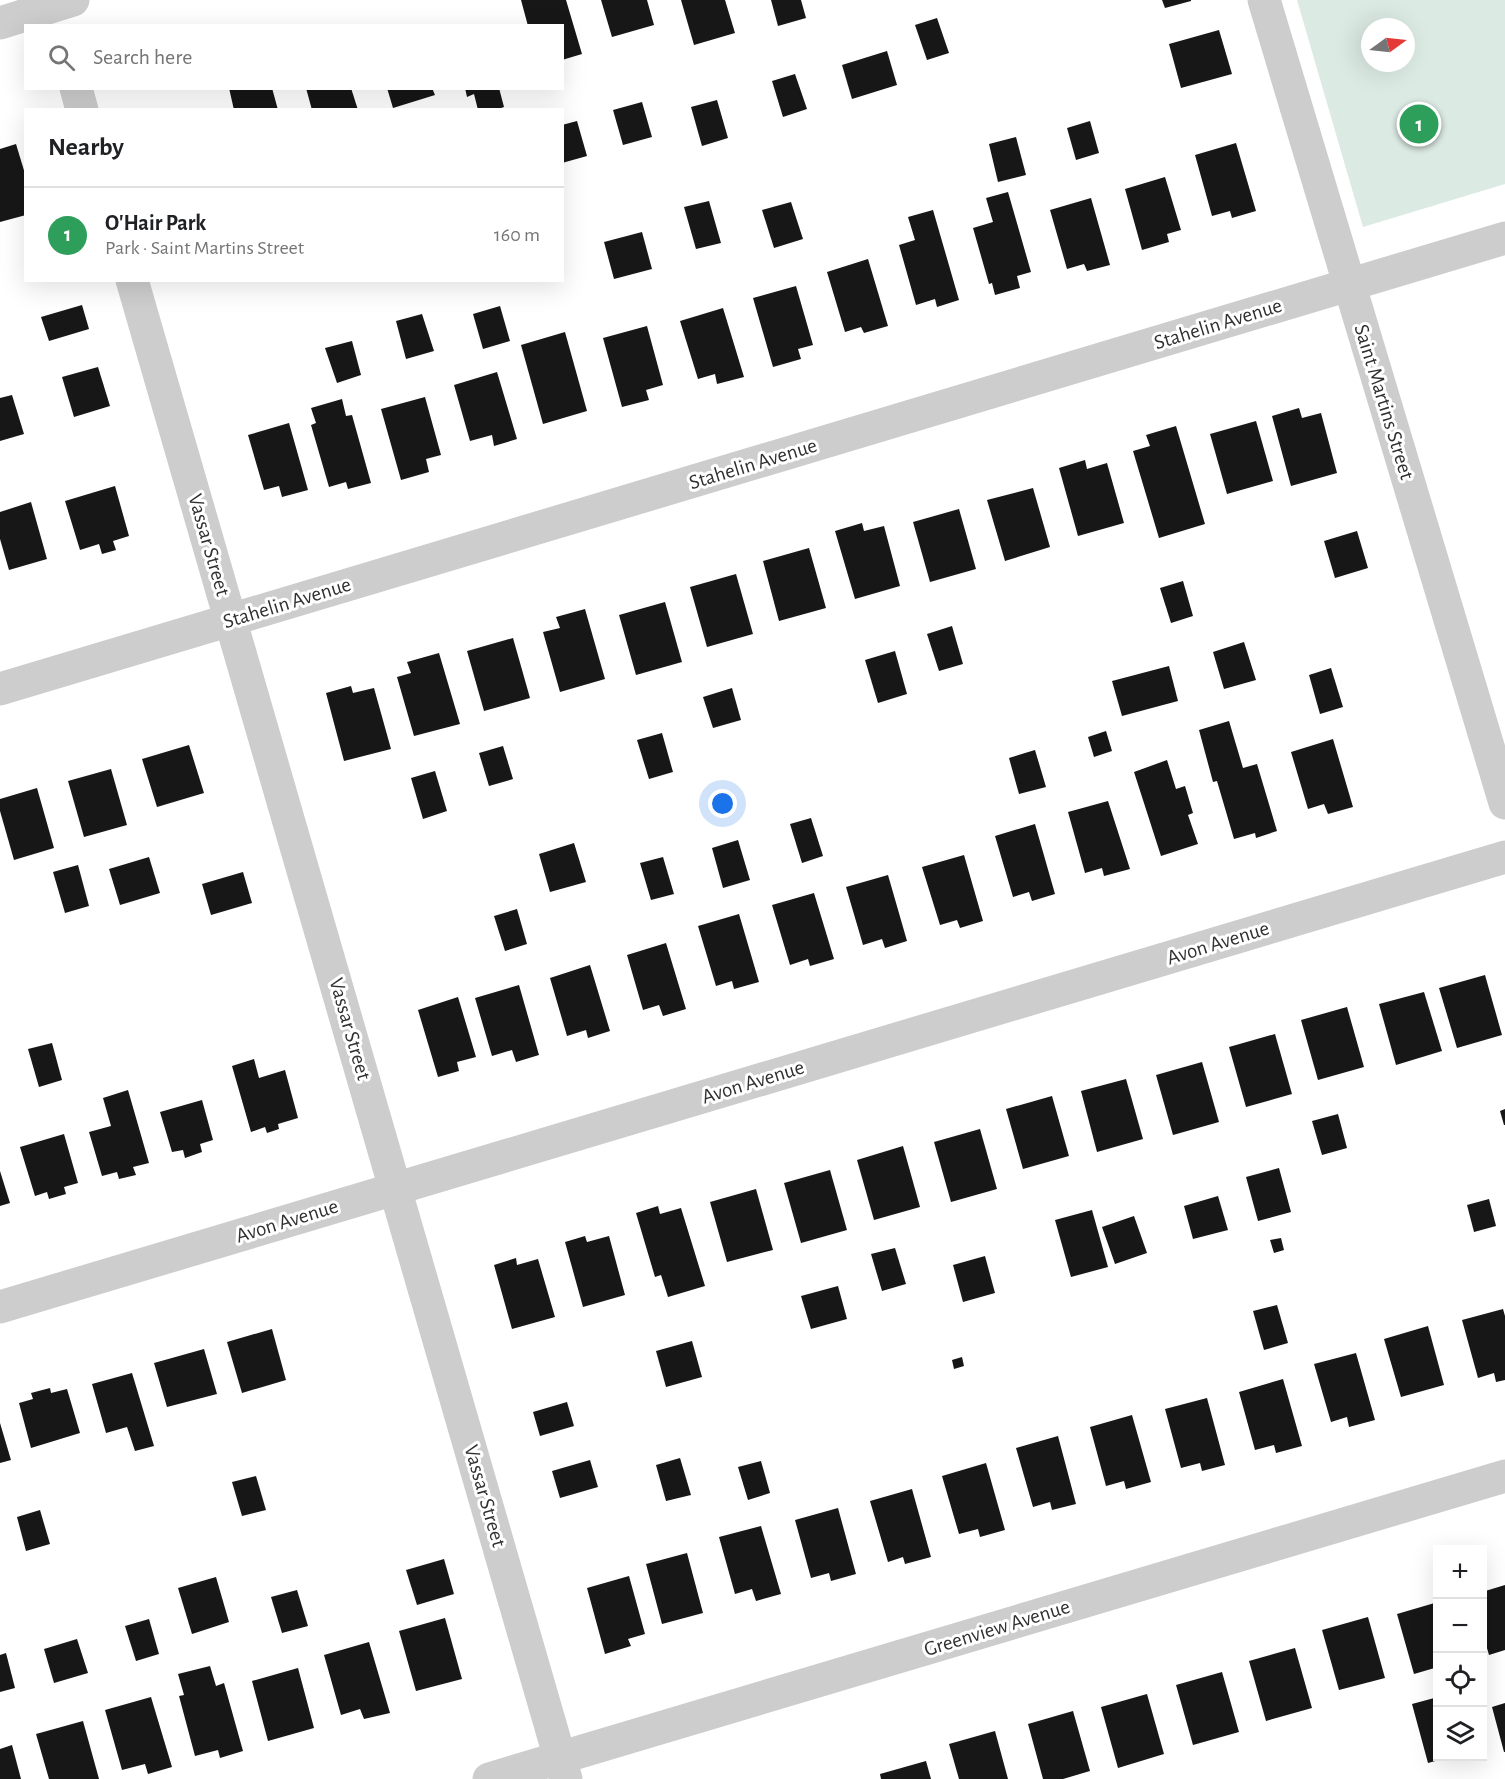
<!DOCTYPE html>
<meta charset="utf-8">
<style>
:root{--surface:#fff;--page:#f2f2f2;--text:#202124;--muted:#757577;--line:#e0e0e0;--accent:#ea580c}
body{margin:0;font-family:"Alegreya Sans",sans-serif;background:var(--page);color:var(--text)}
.controls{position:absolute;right:18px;bottom:18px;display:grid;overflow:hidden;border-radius:0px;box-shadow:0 6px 24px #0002}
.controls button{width:54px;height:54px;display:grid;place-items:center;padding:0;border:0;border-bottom:2px solid var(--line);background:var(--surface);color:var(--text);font:30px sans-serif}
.compass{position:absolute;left:1361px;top:18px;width:54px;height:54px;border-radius:50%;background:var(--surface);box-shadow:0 6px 24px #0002;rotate:75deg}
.you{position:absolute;left:723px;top:804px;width:21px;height:21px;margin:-15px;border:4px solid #fff;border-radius:50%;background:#1a73e8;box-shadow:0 0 0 9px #1a73e833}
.badge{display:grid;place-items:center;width:39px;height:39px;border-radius:50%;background:var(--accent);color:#fff;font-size:20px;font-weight:700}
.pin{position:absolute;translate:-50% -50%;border:3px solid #fff;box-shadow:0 2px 6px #0006}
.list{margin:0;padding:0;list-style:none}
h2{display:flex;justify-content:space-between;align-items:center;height:78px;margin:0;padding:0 24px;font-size:26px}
h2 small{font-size:20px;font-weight:400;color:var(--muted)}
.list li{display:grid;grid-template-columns:39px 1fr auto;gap:18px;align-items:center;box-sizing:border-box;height:96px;padding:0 24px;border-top:2px solid var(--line)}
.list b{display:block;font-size:22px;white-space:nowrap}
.list p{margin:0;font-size:20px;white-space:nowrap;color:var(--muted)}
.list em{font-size:20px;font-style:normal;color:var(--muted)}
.icon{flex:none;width:33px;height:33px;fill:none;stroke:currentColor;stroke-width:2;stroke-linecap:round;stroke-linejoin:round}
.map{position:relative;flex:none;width:1505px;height:1779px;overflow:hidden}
.search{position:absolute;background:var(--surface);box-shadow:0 6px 24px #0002;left:24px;top:24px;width:540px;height:66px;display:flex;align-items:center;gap:15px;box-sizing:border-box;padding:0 21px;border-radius:0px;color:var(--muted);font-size:22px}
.panel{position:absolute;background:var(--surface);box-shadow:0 6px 24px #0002;left:24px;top:108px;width:540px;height:174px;border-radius:0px}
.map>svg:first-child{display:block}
.green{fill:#dceae4;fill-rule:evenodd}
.building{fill:#171717}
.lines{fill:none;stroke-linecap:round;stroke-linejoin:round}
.minor{stroke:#cdcdcd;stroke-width:33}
.labels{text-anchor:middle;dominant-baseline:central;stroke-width:6;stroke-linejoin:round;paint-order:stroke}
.street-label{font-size:21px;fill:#303030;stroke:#fff}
</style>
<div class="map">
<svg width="1505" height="1779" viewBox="0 0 1505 1779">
<rect width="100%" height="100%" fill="#fff"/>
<path class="green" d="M1297 0H1505V184L1363 227ZM1370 27H1406V63H1370Z"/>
<g class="building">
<path d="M521 0H566L582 54 562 60V26H528Z"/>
<path d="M601 0H647L654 25 612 37Z"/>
<path d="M681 0H725L735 33 694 45Z"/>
<path d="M771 0H801L806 18 778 26Z"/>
<path d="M1162 0H1191V1L1165 8Z"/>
<path d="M937 18 949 53 927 60 915 25Z"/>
<path d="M1219 30 1232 74 1181 88 1169 44Z"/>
<path d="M887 51 897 85 852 99 842 65Z"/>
<path d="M795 74 807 109 783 117 772 81Z"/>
<path d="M229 88H272L278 110H234Z"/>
<path d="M306 88H351L358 110H312Z"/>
<path d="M387 88H432L435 95 393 108Z"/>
<path d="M465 88H499L504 107 495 110H478L474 94 467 97Z"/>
<path d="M717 100 728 138 702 146 691 107Z"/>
<path d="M642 102 652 137 623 145 613 110Z"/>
<path d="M577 121 587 156 562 163V125Z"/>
<path d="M1090 121 1099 153 1076 160 1067 128Z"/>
<path d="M1016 137 1026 175 998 182 989 144Z"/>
<path d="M1236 143 1256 211 1232 218 1230 211 1212 216 1195 155Z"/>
<path d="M16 144 26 177V215L0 222V149Z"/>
<path d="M1165 177 1181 230 1167 234 1169 242 1142 250 1125 189Z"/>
<path d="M1008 192 1031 272 1017 276 1020 288 995 295 992 283 989 284 973 228 993 222 986 198Z"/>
<path d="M1091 198 1110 265 1087 271 1084 264 1067 269 1050 210Z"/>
<path d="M709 201 721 243 696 249 684 207Z"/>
<path d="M791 202 803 239 774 248 762 210Z"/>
<path d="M933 210 959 300 937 307 935 299 916 305 899 245 915 240 908 217Z"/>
<path d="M642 232 652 269 614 279 604 242Z"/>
<path d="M868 259 888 326 864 333 861 327 845 332 827 272Z"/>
<path d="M796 286 813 345 798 349 801 359 773 367 753 298Z"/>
<path d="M82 305 89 329 49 341 41 317Z"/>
<path d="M500 306 510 341 483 349 473 314Z"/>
<path d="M723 308 744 377 717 384 715 374 698 379 680 321Z"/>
<path d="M422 314 434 351 406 359 396 321Z"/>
<path d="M647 326 663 385 646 390 649 400 622 407 603 338Z"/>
<path d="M565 332 587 411 543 424 521 345Z"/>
<path d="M352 341 361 375 337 383 325 348Z"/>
<path d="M98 367 110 406 74 417 62 377Z"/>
<path d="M497 372 517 439 494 446 492 435 470 441 454 385Z"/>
<path d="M12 395 24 434 0 441V398Z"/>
<path d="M425 397 441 455 426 459 429 472 401 480 381 409Z"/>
<path d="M342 399 346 416 352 415 371 483 348 489 346 482 329 487 311 425 316 423 311 408Z"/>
<path d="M1299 408 1302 418 1321 413 1337 473 1291 486 1272 416Z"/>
<path d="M1256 421 1273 481 1227 494 1210 434Z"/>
<path d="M289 423 308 490 282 497 279 486 264 490 248 435Z"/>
<path d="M1176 426 1205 524 1159 538 1133 451 1150 446 1146 435Z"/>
<path d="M1085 460 1087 469 1107 463 1124 523 1078 536 1059 468Z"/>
<path d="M115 486 129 536 113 541 116 550 102 554 99 544 80 550 65 501Z"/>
<path d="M1033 488 1050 547 1005 561 987 500Z"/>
<path d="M31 502 47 559 9 570 0 539V512Z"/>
<path d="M959 509 976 569 930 582 913 522Z"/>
<path d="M862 523 864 531 884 526 900 586 855 599 835 531Z"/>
<path d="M1357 531 1368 568 1335 578 1324 541Z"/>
<path d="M809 548 826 608 779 621 763 561Z"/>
<path d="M736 574 753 634 707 647 690 587Z"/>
<path d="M1183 581 1193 616 1171 623 1160 588Z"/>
<path d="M665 602 682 662 636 675 619 615Z"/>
<path d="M585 609 605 679 560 692 543 632 560 628 556 617Z"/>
<path d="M952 626 963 664 939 671 927 634Z"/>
<path d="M513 638 530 698 484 711 467 651Z"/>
<path d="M1244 642 1256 680 1224 689 1213 652Z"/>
<path d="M895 651 907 694 878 703 865 660Z"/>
<path d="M439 653 460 724 414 736 397 677 411 673 407 662Z"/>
<path d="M1169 666 1178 701 1122 716 1112 681Z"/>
<path d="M1331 668 1343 707 1320 714 1309 675Z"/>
<path d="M351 686 353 693 374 688 391 749 344 761 326 693Z"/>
<path d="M732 688 741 720 713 728 703 697Z"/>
<path d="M1229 721 1243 768 1257 764 1277 831 1256 838 1255 833 1234 839 1217 781 1213 782 1199 730Z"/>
<path d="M1106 731 1112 751 1094 757 1088 737Z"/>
<path d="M662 733 673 772 649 779 637 740Z"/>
<path d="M1333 739 1353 807 1328 814 1324 804 1308 809 1291 752Z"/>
<path d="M189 745 204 793 157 807 142 759Z"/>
<path d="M503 746 513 779 489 786 479 753Z"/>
<path d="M1035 750 1046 787 1019 794 1009 758Z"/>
<path d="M1167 760 1176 789 1185 786 1193 813 1188 815 1198 844 1161 856 1134 772Z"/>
<path d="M111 769 127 825 84 837 68 781Z"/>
<path d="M435 771 447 811 423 819 411 778Z"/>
<path d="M37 788 54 848 14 860 0 811V799Z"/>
<path d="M1108 801 1130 869 1104 876 1102 868 1085 873 1068 812Z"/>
<path d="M811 818 823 856 802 863 790 824Z"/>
<path d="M1035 824 1055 894 1032 901 1029 892 1013 897 995 836Z"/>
<path d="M738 840 750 880 723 888 712 848Z"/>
<path d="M574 843 586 882 550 892 539 854Z"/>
<path d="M964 855 983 921 960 928 957 920 940 925 922 867Z"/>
<path d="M149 857 160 893 120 905 109 869Z"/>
<path d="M663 857 674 894 651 900 640 863Z"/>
<path d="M78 865 89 906 65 913 53 872Z"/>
<path d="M243 872 252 903 211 915 202 884Z"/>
<path d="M888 875 907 941 885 948 882 939 863 945 846 887Z"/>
<path d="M814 893 834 959 810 966 808 959 790 965 772 905Z"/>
<path d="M517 909 527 944 505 951 494 916Z"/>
<path d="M739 914 759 982 734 989 732 981 716 986 698 926Z"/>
<path d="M666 943 686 1009 663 1016 659 1005 643 1010 627 955Z"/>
<path d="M590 965 610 1031 588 1038 586 1030 567 1036 550 978Z"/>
<path d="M1485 975 1502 1035 1457 1048 1439 988Z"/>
<path d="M519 985 539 1055 516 1062 512 1050 492 1056 475 998Z"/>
<path d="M1424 992 1442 1051 1396 1065 1379 1004Z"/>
<path d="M458 997 476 1057 457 1062 459 1071 438 1077 418 1010Z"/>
<path d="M1347 1007 1364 1067 1318 1080 1301 1020Z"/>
<path d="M1275 1034 1292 1094 1246 1107 1229 1047Z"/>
<path d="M52 1043 62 1080 39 1087 28 1049Z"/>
<path d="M254 1059 259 1078 285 1070 298 1118 278 1124 279 1129 267 1133 265 1127 251 1132 232 1066Z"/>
<path d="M1202 1062 1219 1122 1173 1135 1156 1075Z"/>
<path d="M1126 1079 1143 1139 1097 1152 1081 1091Z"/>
<path d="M128 1090 149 1163 133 1167 136 1175 119 1179 117 1172 102 1176 89 1132 111 1126 103 1098Z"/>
<path d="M1052 1096 1069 1156 1023 1169 1006 1109Z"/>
<path d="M202 1100 213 1140 200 1144 202 1152 185 1158 183 1150 172 1152 160 1112Z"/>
<path d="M1505 1109V1125H1504L1500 1111Z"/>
<path d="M1338 1114 1347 1148 1322 1155 1312 1121Z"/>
<path d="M980 1129 997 1189 951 1202 934 1142Z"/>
<path d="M64 1134 78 1183 64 1187 66 1194 49 1199 47 1192 35 1196 20 1147Z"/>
<path d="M903 1146 920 1207 874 1220 857 1160Z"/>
<path d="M1279 1168 1291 1212 1258 1221 1246 1177Z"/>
<path d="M830 1170 847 1230 801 1243 784 1183Z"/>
<path d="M0 1171 10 1203 0 1206Z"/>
<path d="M756 1189 773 1250 727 1262 710 1202Z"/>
<path d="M1218 1196 1228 1230 1193 1239 1184 1206Z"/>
<path d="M1489 1199 1496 1226 1474 1232 1467 1205Z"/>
<path d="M658 1206 660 1214 681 1208 705 1286 668 1297 661 1275 655 1277 636 1213Z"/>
<path d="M1092 1210 1108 1267 1071 1277 1055 1220Z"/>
<path d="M1134 1216 1147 1253 1115 1264 1102 1227Z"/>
<path d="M585 1236 587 1242 609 1236 625 1295 583 1307 565 1242Z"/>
<path d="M1281 1238 1284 1250 1274 1253 1270 1240Z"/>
<path d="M895 1248 906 1284 882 1291 871 1254Z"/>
<path d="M985 1256 995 1293 963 1302 953 1265Z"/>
<path d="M516 1258 517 1265 538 1259 555 1317 512 1329 494 1265Z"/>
<path d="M838 1286 847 1319 811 1329 801 1296Z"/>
<path d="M1277 1305 1288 1343 1264 1350 1253 1311Z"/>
<path d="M1503 1309 1505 1316V1380L1496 1382 1494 1373 1478 1378 1462 1320Z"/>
<path d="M1428 1326 1444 1385 1401 1397 1384 1339Z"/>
<path d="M272 1329 286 1380 242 1393 227 1342Z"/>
<path d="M692 1341 702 1377 666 1387 656 1351Z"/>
<path d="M204 1349 217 1394 167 1407 154 1363Z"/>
<path d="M1356 1353 1375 1420 1349 1427 1347 1417 1331 1422 1314 1364Z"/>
<path d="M962 1357 964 1366 954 1369 952 1360Z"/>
<path d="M132 1373 154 1446 135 1451 127 1427 106 1433 92 1384Z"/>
<path d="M1283 1379 1302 1446 1276 1453 1274 1445 1255 1450 1239 1392Z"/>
<path d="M50 1388 51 1393 67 1389 80 1433 31 1448 19 1403 33 1399 31 1393Z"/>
<path d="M1207 1398 1225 1465 1202 1471 1200 1463 1181 1468 1165 1409Z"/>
<path d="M567 1402 574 1426 540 1436 533 1412Z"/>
<path d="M1132 1415 1151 1482 1126 1489 1124 1481 1106 1486 1090 1427Z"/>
<path d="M0 1423 11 1460 0 1463Z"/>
<path d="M1058 1436 1076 1504 1052 1510 1050 1502 1033 1507 1016 1448Z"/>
<path d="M680 1458 691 1495 666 1501 656 1465Z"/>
<path d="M590 1460 598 1487 560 1498 552 1471Z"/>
<path d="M761 1461 770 1493 748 1500 738 1467Z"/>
<path d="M986 1463 1005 1530 980 1537 978 1529 959 1534 942 1476Z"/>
<path d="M256 1476 266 1510 242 1516 232 1482Z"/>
<path d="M912 1489 931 1557 905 1564 903 1557 888 1562 870 1501Z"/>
<path d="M838 1508 856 1574 831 1581 829 1573 811 1578 795 1520Z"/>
<path d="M40 1510 50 1544 26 1551 17 1517Z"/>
<path d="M761 1526 781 1594 756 1601 752 1589 735 1594 719 1537Z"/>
<path d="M687 1553 703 1613 662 1624 646 1564Z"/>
<path d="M444 1559 454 1594 417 1605 406 1570Z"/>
<path d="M629 1576 645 1634 628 1639 631 1646 605 1654 587 1588Z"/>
<path d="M216 1577 229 1622 192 1634 178 1588Z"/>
<path d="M1505 1585V1650L1489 1655 1482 1631V1592Z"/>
<path d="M297 1590 308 1626 282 1633 271 1597Z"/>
<path d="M1438 1602V1667L1414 1674 1397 1614Z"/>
<path d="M1368 1617 1385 1678 1339 1690 1322 1630Z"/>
<path d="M445 1618 462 1679 416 1691 399 1631Z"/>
<path d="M149 1619 159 1654 136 1661 125 1626Z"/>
<path d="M77 1639 88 1673 54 1683 44 1649Z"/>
<path d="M369 1642 390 1713 364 1719 360 1709 341 1715 324 1655Z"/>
<path d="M1295 1648 1312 1708 1266 1721 1249 1661Z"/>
<path d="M6 1653 15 1688 0 1692V1655Z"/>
<path d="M210 1666 216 1686 224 1683 243 1751 220 1758 218 1750 195 1756 179 1696 184 1695 178 1674Z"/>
<path d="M298 1668 314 1728 268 1741 252 1681Z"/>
<path d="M1222 1672 1239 1732 1193 1745 1176 1685Z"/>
<path d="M1147 1694 1164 1754 1118 1768 1101 1707Z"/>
<path d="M151 1697 172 1767 148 1774 145 1764 122 1770 105 1710Z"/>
<path d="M1438 1697V1756L1450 1757 1428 1763 1412 1704Z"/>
<path d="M1505 1703V1752H1504L1492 1707Z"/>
<path d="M1073 1711 1090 1771 1063 1779H1043L1028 1724Z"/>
<path d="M83 1721 99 1779H49L36 1734Z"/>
<path d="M995 1731 1008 1779H959L949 1744Z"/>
<path d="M12 1745 21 1779H0V1749Z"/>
<path d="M926 1761 931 1779H881L880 1774Z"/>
</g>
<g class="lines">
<g class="minor">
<path d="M1264 0 1505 803"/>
<path d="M0 23 73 0"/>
<path d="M76 88 82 110"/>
<path d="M132 280 566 1779"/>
<path d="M0 689 1505 238"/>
<path d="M0 1307 1505 857"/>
<path d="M489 1779 1505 1476"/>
</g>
</g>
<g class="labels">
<g class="street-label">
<text transform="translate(1218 324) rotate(-17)">Stahelin Avenue</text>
<text transform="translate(1384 402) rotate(73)">Saint Martins Street</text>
<text transform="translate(753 464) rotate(-17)">Stahelin Avenue</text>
<text transform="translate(209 545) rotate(74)">Vassar Street</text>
<text transform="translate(287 603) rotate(-17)">Stahelin Avenue</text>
<text transform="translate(1218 943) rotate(-17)">Avon Avenue</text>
<text transform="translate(350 1029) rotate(74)">Vassar Street</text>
<text transform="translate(753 1082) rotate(-17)">Avon Avenue</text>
<text transform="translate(287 1221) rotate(-17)">Avon Avenue</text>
<text transform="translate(485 1496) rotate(74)">Vassar Street</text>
<text transform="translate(997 1628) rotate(-17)">Greenview Avenue</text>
</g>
</g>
</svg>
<div class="controls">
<button>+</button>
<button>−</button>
<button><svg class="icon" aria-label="locate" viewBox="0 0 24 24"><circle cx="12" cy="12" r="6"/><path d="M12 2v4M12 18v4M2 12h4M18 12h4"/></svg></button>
<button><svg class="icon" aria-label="layers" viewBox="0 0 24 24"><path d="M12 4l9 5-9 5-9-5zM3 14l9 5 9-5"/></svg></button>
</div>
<svg class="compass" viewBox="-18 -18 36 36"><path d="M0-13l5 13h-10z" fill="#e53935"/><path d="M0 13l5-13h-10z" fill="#757577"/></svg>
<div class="you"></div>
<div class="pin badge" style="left:1419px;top:124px;background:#2e9e5b">1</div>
<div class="search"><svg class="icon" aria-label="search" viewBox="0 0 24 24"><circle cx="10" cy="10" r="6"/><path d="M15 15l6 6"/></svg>Search here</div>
<section class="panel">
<h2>Nearby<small></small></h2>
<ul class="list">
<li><span class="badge" style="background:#2e9e5b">1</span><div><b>O'Hair Park</b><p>Park · Saint Martins Street</p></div><em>160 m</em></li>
</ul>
</section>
</div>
